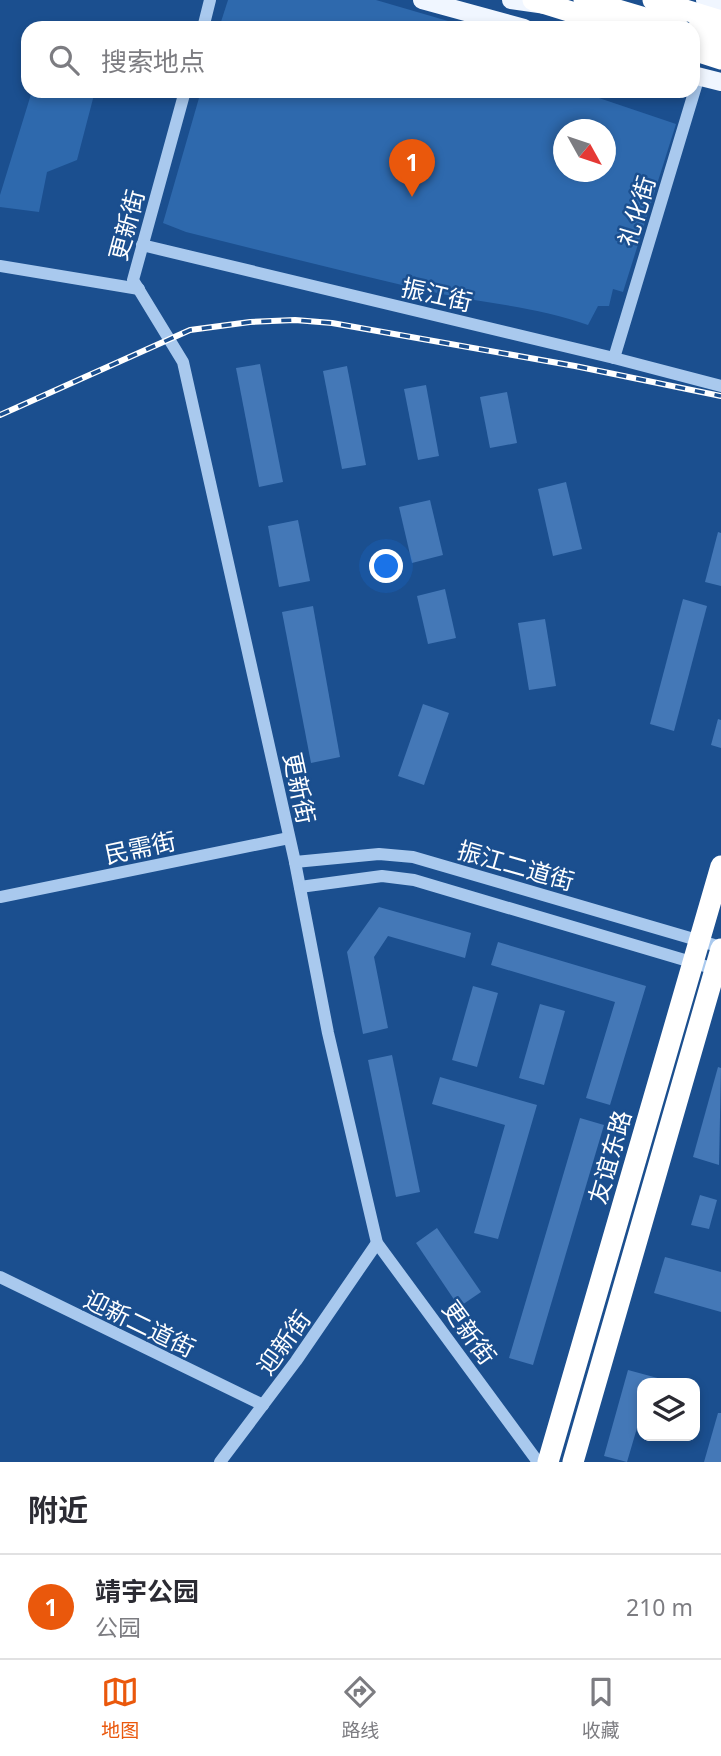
<!DOCTYPE html>
<html lang="zh">
<meta charset="utf-8">
<style>
:root{--surface:#fff;--page:#f7f7f7;--text:#2b2b33;--muted:#7c7c81;--line:#e1e1e2;--accent:#ea580c}
body{margin:0;font-family:"Noto Sans","Noto Sans SC",sans-serif;background:var(--page);color:var(--text)}
.controls{position:absolute;right:21px;bottom:21px;display:grid;overflow:hidden;border-radius:14px;box-shadow:0 4px 10px #0003}
.controls button{width:63px;height:63px;display:grid;place-items:center;padding:0;border:0;border-bottom:2px solid var(--line);background:var(--surface);color:var(--text);font:35px sans-serif}
.compass{position:absolute;left:553px;top:119px;width:63px;height:63px;border-radius:50%;background:var(--surface);box-shadow:0 4px 10px #0003;rotate:130deg}
.you{position:absolute;left:387px;top:567px;width:24px;height:24px;margin:-18px;border:5px solid #fff;border-radius:50%;background:#1a73e8;box-shadow:0 0 0 10px #1a73e833}
.badge{display:grid;place-items:center;width:46px;height:46px;border-radius:50%;background:var(--accent);color:#fff;font-size:23px;font-weight:700}
.pin{position:absolute;translate:-50% -58px;filter:drop-shadow(0 2px 4px #0008)}
.pin::after{content:'';position:absolute;top:37px;width:24px;height:21px;background:inherit;clip-path:polygon(0 0,100% 0,50% 100%)}
.list{margin:0;padding:0;list-style:none}
h2{display:flex;justify-content:space-between;align-items:center;height:91px;margin:0;padding:0 28px;font-size:30px}
h2 small{font-size:23px;font-weight:400;color:var(--muted)}
.list li{display:grid;grid-template-columns:46px 1fr auto;gap:21px;align-items:center;box-sizing:border-box;height:105px;padding:0 28px;border-top:2px solid var(--line)}
.list b{display:block;font-size:26px;white-space:nowrap}
.list p{margin:0;font-size:23px;white-space:nowrap;color:var(--muted)}
.list em{font-size:23px;font-style:normal;color:var(--muted)}
.icon{flex:none;width:38px;height:38px;fill:none;stroke:currentColor;stroke-width:2;stroke-linecap:round;stroke-linejoin:round}
.map{position:relative;flex:none;width:721px;height:1462px;overflow:hidden}
.search{position:absolute;background:var(--surface);box-shadow:0 4px 10px #0003;left:21px;right:21px;top:21px;height:77px;display:flex;align-items:center;gap:18px;box-sizing:border-box;padding:0 24px;border-radius:21px;color:var(--muted);font-size:26px}
.sheet{height:196px;background:var(--surface)}
nav{display:flex;justify-content:space-around;align-items:center;box-sizing:border-box;height:98px;border-top:2px solid var(--line);background:var(--surface);font-size:19px;color:var(--muted)}
nav a{display:grid;justify-items:center;gap:4px}
nav .on{color:var(--accent)}
.map>svg:first-child{display:block}
.green{fill:#2e69ad;fill-rule:evenodd}
.building{fill:#4478b7}
.lines{fill:none;stroke-linecap:round;stroke-linejoin:round}
.minor{stroke:#a9c9ee;stroke-width:12}
.major{stroke:#f0f6ff;stroke-width:18}
.highway{stroke:#fff;stroke-width:21}
.rail-casing{stroke:#fff;stroke-width:6}
.rail{stroke:#1b4f8f;stroke-width:3.5;stroke-dasharray:10;stroke-linecap:butt}
.labels{text-anchor:middle;dominant-baseline:central;stroke-width:5;stroke-linejoin:round;paint-order:stroke}
.street-label{font-size:24px;fill:#fff;stroke:#1b4f8f}
</style>
<div class="map">
<svg width="721" height="1462" viewBox="0 0 721 1462">
<rect width="100%" height="100%" fill="#1b4f8f"/>
<g class="green">
<path d="M228 0H376L472 28H219Z"/>
<path d="M32 91H95L77 160 47 172 39 212 0 207V195Z"/>
<path d="M201 91H597L596 97 676 124 623 292 613 289 609 306H598L588 325C541 308 491 304 442 294 356 275 271 253 186 232L163 223ZM564 130H606V172H564Z"/>
</g>
<g class="building">
<path d="M260 364 283 482 259 487 236 368Z"/>
<path d="M347 366 366 465 342 469 323 371Z"/>
<path d="M426 385 439 456 418 460 404 389Z"/>
<path d="M507 392 517 443 490 448 480 397Z"/>
<path d="M566 482 582 549 553 556 538 489Z"/>
<path d="M430 500 443 555 412 563 399 507Z"/>
<path d="M298 520 310 581 279 587 268 526Z"/>
<path d="M718 532 721 533V586L705 582Z"/>
<path d="M445 589 456 638 428 644 417 596Z"/>
<path d="M683 599 707 606 674 731 650 724Z"/>
<path d="M313 606 340 757 311 763 282 612Z"/>
<path d="M545 619 556 686 529 690 518 623Z"/>
<path d="M423 704 449 713 424 785 398 776Z"/>
<path d="M718 719 721 720V748L711 745Z"/>
<path d="M379 907 471 933 465 958 388 936 374 957 388 1028 363 1034 347 952Z"/>
<path d="M498 942 646 986 610 1105 586 1098 615 1002 491 965Z"/>
<path d="M473 986 498 993 477 1067 452 1060Z"/>
<path d="M540 1004 565 1011 544 1085 519 1078Z"/>
<path d="M392 1055 420 1192 396 1197 368 1060Z"/>
<path d="M718 1067 721 1068 719 1165 693 1157Z"/>
<path d="M440 1077 537 1105 498 1239 474 1233 505 1125 432 1104Z"/>
<path d="M580 1118 604 1125 533 1365 509 1358Z"/>
<path d="M700 1195 717 1200 709 1229 691 1225Z"/>
<path d="M437 1228 481 1292 459 1307 416 1243Z"/>
<path d="M665 1257 721 1272V1312L654 1293Z"/>
<path d="M628 1370 665 1380V1383H642V1411L627 1462 604 1456Z"/>
<path d="M718 1413H721V1462H704Z"/>
</g>
<g class="lines">
<g class="minor">
<path d="M203 28 210 0"/>
<path d="M185 91 133 280 183 362 295 862 328 1033 377 1243 538 1462"/>
<path d="M142 245 614 358 721 386"/>
<path d="M0 266 139 289"/>
<path d="M614 358 699 76"/>
<path d="M295 862 379 854 413 857 721 947"/>
<path d="M300 887 382 876 414 880 715 969"/>
<path d="M0 897 289 838"/>
<path d="M0 1277 263 1405"/>
<path d="M220 1462 296 1361 377 1243"/>
</g>
<g class="major">
<path d="M422 0 524 28"/>
<path d="M511 0 546 5"/>
<path d="M705 0 721 5"/>
<path d="M693 75 721 82"/>
</g>
<g class="highway">
<path d="M533 0 623 28"/>
<path d="M584 0 679 28"/>
<path d="M653 0 721 21"/>
<path d="M693 32 721 41"/>
<path d="M693 50 721 59"/>
<path d="M548 1462 721 866"/>
<path d="M573 1462 721 949"/>
</g>
<defs>
<path id="rail" d="M0 415 190 330 250 322 295 320 332 323 575 366 721 396"/>
</defs>
<use href="#rail" class="rail-casing"/>
<use href="#rail" class="rail"/>
</g>
<g class="labels">
<g class="street-label">
<text transform="translate(636 211) rotate(-73)">礼化街</text>
<text transform="translate(126 225) rotate(-75)">更新街</text>
<text transform="translate(437 294) rotate(13)">振江街</text>
<text transform="translate(300 788) rotate(78)">更新街</text>
<text transform="translate(140 847) rotate(-12)">民需街</text>
<text transform="translate(516 865) rotate(16)">振江二道街</text>
<text transform="translate(609 1157) rotate(-74)">友谊东路</text>
<text transform="translate(140 1323) rotate(26)">迎新二道街</text>
<text transform="translate(470 1332) rotate(54)">更新街</text>
<text transform="translate(283 1342) rotate(-54)">迎新街</text>
</g>
</g>
</svg>
<div class="controls">
<button><svg class="icon" aria-label="layers" viewBox="0 0 24 24"><path d="M12 4l9 5-9 5-9-5zM3 14l9 5 9-5"/></svg></button>
</div>
<svg class="compass" viewBox="-18 -18 36 36"><path d="M0-13l5 13h-10z" fill="#e53935"/><path d="M0 13l5-13h-10z" fill="#7c7c81"/></svg>
<div class="you"></div>
<div class="pin badge" style="left:412px;top:197px">1</div>
<div class="search"><svg class="icon" aria-label="search" viewBox="0 0 24 24"><circle cx="10" cy="10" r="6"/><path d="M15 15l6 6"/></svg>搜索地点</div>
</div>
<section class="sheet">
<h2>附近<small></small></h2>
<ul class="list">
<li><span class="badge">1</span><div><b>靖宇公园</b><p>公园</p></div><em>210 m</em></li>
</ul>
</section>
<nav>
<a class="on"><svg class="icon" aria-label="map" viewBox="0 0 24 24"><path d="M3 6l6-2 6 2 6-2v14l-6 2-6-2-6 2zM9 4v14M15 6v14"/></svg>地图</a>
<a><svg class="icon" aria-label="directions" viewBox="0 0 24 24"><path d="M12 3l9 9-9 9-9-9zM9 14v-3h6M13 9l2 2-2 2"/></svg>路线</a>
<a><svg class="icon" aria-label="saved" viewBox="0 0 24 24"><path d="M7 4h10v16l-5-4-5 4z"/></svg>收藏</a>
</nav>
